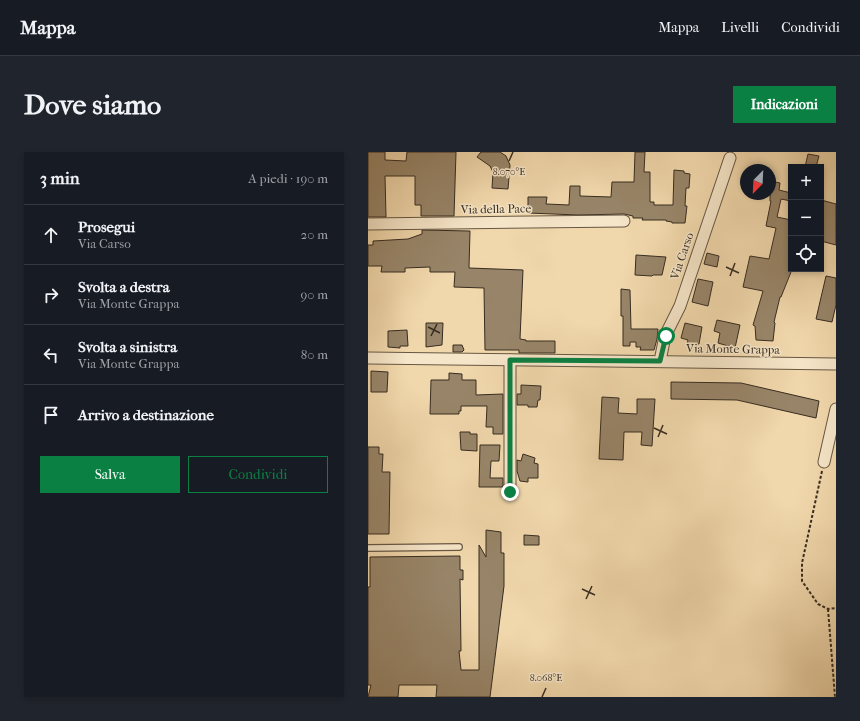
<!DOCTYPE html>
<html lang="it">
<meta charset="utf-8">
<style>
:root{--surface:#171b24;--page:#20242c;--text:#f1f3f6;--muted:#9ea1a6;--line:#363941;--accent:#0b8043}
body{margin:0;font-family:"IM FELL French Canon",serif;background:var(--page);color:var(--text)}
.controls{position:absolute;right:12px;top:12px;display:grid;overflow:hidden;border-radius:0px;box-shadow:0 2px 6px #0003}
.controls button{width:36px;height:36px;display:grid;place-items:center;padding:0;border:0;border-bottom:1px solid var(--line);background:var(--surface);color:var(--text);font:20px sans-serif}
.compass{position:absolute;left:372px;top:12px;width:36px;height:36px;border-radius:50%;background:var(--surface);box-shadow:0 2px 6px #0003;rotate:204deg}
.stop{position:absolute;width:12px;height:12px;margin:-9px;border:3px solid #0b8043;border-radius:50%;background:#fff}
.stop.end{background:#0b8043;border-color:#fff;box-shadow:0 1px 4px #0008}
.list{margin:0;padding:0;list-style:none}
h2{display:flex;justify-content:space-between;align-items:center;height:52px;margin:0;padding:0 16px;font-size:17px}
h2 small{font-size:13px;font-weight:400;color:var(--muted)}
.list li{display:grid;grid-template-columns:26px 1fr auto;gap:12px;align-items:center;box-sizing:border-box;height:60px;padding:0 16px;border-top:1px solid var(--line)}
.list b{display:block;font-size:15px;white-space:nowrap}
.list p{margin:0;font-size:13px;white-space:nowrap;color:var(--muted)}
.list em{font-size:13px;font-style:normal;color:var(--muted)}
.actions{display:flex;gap:8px;padding:12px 16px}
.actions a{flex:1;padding:9px 0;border:1px solid var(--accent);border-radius:0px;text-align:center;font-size:14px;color:var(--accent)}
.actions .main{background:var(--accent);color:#fff}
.icon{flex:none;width:22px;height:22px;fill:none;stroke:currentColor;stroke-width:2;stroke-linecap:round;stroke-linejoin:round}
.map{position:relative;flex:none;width:468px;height:545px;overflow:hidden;border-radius:0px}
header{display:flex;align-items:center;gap:24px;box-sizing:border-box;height:56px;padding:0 20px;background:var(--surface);border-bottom:1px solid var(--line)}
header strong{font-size:19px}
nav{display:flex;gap:22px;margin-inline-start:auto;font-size:14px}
.intro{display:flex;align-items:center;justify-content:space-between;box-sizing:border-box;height:96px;padding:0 24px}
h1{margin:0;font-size:28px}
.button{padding:10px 18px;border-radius:0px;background:var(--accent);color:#fff;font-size:14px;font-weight:700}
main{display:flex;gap:24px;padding:0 24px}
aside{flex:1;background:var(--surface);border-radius:0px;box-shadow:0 2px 6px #0003}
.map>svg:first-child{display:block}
.building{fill:#988569;stroke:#372c21}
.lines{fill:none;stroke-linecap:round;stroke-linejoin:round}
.service-casing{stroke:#665744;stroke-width:8}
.minor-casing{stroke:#665744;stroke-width:13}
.path{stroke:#372c21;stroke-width:2;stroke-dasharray:3 2;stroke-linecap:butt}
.service{stroke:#f6e6c9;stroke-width:5.5}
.minor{stroke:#f6e6c9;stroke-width:11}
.route{stroke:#0b8043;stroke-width:5}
.ticks{fill:none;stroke:#372c21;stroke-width:1.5}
.labels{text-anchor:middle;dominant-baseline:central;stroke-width:3;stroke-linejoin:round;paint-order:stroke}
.street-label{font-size:12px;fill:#372c21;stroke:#f6e6c9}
.ticks-label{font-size:10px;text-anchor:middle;fill:#372c21;stroke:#f6e6c9;stroke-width:3;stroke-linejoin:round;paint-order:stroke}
</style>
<header>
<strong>Mappa</strong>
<nav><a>Mappa</a><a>Livelli</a><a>Condividi</a></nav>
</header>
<div class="intro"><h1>Dove siamo</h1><a class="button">Indicazioni</a></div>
<main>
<aside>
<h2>3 min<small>A piedi · 190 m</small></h2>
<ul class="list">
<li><svg class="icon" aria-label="ahead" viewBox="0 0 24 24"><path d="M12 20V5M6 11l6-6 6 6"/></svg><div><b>Prosegui</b><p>Via Carso</p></div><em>20 m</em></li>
<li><svg class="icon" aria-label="right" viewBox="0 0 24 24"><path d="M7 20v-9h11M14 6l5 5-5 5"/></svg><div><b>Svolta a destra</b><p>Via Monte Grappa</p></div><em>90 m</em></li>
<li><svg class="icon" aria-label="left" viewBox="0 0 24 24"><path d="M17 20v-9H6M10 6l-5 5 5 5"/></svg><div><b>Svolta a sinistra</b><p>Via Monte Grappa</p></div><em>80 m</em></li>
<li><svg class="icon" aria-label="arrive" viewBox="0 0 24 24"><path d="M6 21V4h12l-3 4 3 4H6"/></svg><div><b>Arrivo a destinazione</b></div></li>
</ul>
<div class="actions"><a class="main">Salva</a><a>Condividi</a></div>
</aside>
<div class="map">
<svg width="468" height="545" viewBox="0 0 468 545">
<rect width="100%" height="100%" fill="#f1d8ac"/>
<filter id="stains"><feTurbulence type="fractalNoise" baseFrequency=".005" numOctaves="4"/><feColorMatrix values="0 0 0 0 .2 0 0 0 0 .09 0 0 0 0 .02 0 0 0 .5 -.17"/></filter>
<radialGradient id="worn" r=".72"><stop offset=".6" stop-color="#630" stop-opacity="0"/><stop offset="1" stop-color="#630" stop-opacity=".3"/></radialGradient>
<g class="building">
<path d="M0 0H17V8L38 9 39 0H88L86 64H53V53H47V24H17L18 65H0Z"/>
<path d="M113 0H132L138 4 142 13 140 37 124 36 125 20 122 14 109 5Z"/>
<path d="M267 0H277L276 20H282V50H286V53H305L306 18 316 19V21L322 22 321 36H318L317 54H319L317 71H304V70L298 69V68H274L275 66H265V64L256 62 210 63 160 61V45H179L178 52 201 53 202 34H212V44L243 45 244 30H266Z"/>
<path d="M440 2 451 4 448 15H437Z"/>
<path d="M402 29 412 31 411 38 423 41V49L413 47 409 65 423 68V120L413 145H412L406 170 407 171 405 189 388 188 387 174 385 173 395 139 375 135 382 104 401 107 408 76 398 74 403 49H402Z"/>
<path d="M453 48 468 52V93L453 89Z"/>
<path d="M54 78 102 79 101 116 155 118 152 187 158 188V189H187V201H151V198H117L116 136 86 135 87 120H62V115L37 116V120H13L14 114H0V93H5V89L40 87 54 82Z"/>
<path d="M339 101 351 104 349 115 336 112Z"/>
<path d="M268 103 298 105 294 123H285L284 124 267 123Z"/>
<path d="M458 124 468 126V153L464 170 448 167Z"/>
<path d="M330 127 345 130 340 154 324 150Z"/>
<path d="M253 137 262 138 263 177H290L289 187 286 198H272L273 195H268V190H262V194H255V164H253Z"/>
<path d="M349 168 372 173 367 196 350 191 352 181 346 179Z"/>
<path d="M58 171H75L74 193 58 195Z"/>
<path d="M317 171 334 175 331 192H330L329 194 319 192 320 188 313 186Z"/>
<path d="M39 178 40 194H32V196L20 195V179Z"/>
<path d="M85 193H94L96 198 94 200H85Z"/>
<path d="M3 219 20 220 19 240H3Z"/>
<path d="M81 221 94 222V228H108V243L135 242V282H125V275H118L119 254H93V259H91V262H62L63 228H81Z"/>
<path d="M303 230 373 231 451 249 448 266 369 248 303 247Z"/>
<path d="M153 233 173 234 172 248H170L169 255H160V253H149V242H153Z"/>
<path d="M234 245 251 246 250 261 269 262V247H287L284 294 273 293 274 280H256L255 308 231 307Z"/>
<path d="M92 280H102V282H109V299L93 298Z"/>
<path d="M112 293H132L131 309H123L122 326H135V335H111Z"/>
<path d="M0 295H11V302H15L14 320H22L21 382H0Z"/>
<path d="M155 302 167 306 166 311 170 312V326H160V330L152 329 149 319V308L153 309Z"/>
<path d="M118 378 133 380V401H136V434L122 545H68L69 533H31L30 545H0L3 533H0V435H2V405L92 404V418H95V428L92 427 93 499H91L93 518H111V393L118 405Z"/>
<path d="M156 383 171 384V393H156Z"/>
</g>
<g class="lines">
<defs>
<path id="service" d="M0 396 91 395"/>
<g id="minor">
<path d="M0 72 256 69"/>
<path d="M0 206 468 212"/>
<path d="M292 209 297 184 312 154 362 6"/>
<path d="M456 310 468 257"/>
<path d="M142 341V208"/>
</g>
</defs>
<use href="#service" class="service-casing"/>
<use href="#minor" class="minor-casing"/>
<g class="path">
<path d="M454 319 434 411V429L450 452 460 457 468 456"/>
<path d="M460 457 467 545"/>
</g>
<use href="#service" class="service"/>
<use href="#minor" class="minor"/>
</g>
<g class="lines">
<path class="route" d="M142 340V208L292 209 298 184"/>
</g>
<path class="ticks" d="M141 9 145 0M358 115 371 121M362 124 367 111M60 175 72 181M63 184 69 172M286 276 299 282M290 285 295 273M214 437 227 443M218 447 224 434M174 545 178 536"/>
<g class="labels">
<g class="street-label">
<text transform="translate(128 57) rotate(-1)">Via della Pace</text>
<text transform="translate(314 104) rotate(-71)">Via Carso</text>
<text transform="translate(365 197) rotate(1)">Via Monte Grappa</text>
</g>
</g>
<g class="ticks-label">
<text x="141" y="23">8.070°E</text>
<text x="178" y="529">8.068°E</text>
</g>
<rect width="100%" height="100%" filter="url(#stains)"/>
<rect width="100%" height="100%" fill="url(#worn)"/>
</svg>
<div class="controls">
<button>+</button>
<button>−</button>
<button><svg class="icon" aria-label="locate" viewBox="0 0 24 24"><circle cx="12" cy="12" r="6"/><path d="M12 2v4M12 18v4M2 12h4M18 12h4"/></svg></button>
</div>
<svg class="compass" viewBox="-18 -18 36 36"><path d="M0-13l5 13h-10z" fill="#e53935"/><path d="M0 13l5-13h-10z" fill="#9ea1a6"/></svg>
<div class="stop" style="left:298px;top:184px"></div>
<div class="stop end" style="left:142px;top:340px"></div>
</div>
</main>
